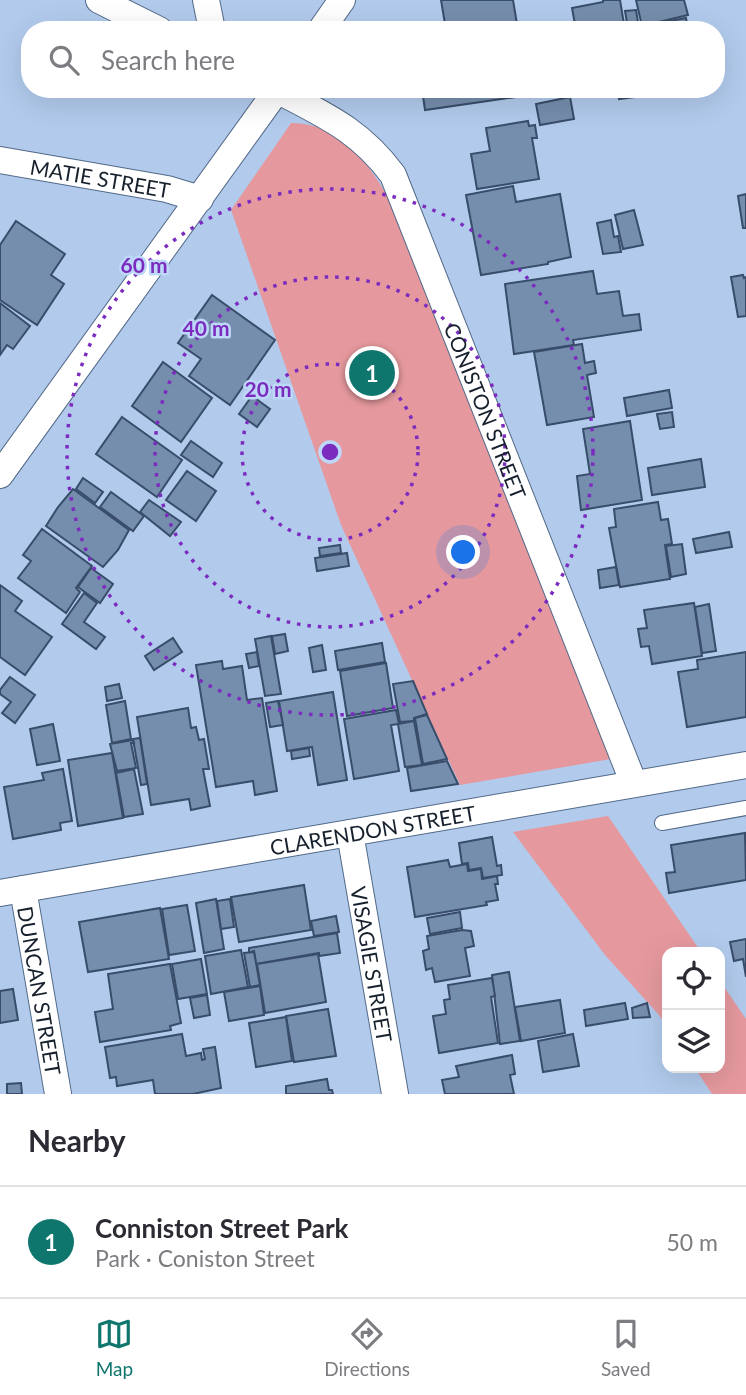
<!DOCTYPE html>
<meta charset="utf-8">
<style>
:root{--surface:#fff;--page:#f7f7f7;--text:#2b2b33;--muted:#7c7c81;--line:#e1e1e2;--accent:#0f766e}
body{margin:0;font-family:Lato,sans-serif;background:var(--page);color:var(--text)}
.controls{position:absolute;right:21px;bottom:21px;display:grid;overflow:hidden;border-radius:14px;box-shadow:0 7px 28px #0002}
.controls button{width:63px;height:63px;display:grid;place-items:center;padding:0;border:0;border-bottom:2px solid var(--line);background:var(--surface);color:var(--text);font:35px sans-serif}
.you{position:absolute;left:464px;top:553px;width:24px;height:24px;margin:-18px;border:5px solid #fff;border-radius:50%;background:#1a73e8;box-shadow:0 0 0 10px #1a73e833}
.badge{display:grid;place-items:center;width:46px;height:46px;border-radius:50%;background:var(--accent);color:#fff;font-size:23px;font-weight:700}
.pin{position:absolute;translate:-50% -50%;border:4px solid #fff;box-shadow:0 2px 7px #0006}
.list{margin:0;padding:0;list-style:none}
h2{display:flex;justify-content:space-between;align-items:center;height:91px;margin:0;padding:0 28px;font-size:30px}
h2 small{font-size:23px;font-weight:400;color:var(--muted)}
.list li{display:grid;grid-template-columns:46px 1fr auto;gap:21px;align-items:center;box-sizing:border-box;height:112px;padding:0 28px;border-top:2px solid var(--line)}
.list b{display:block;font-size:26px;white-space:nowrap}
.list p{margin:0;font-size:23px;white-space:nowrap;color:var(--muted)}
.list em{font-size:23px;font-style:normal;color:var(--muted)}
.icon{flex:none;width:38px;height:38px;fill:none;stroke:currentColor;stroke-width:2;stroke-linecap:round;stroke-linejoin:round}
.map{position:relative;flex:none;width:746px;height:1094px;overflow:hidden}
.search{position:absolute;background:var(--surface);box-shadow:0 7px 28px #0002;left:21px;right:21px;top:21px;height:77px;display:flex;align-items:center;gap:18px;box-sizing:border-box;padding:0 24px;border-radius:28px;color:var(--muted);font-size:26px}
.sheet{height:203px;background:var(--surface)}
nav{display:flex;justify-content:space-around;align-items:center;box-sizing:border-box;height:98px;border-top:2px solid var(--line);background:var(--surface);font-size:19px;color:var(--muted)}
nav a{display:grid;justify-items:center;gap:4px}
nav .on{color:var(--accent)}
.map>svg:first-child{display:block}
.green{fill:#e5999e}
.building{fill:#768ead;stroke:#384d6a;stroke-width:2}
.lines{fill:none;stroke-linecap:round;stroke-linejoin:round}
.lane-casing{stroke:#526987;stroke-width:16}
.street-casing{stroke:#526987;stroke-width:28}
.lane{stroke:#fff;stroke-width:14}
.street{stroke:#fff;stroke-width:26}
.ring{fill:none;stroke:#7b2cbf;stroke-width:3.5;stroke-dasharray:3.5 7}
.labels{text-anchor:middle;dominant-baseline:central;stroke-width:5;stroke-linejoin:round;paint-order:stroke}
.street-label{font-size:21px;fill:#17202d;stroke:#bed8fa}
.centre{fill:#7b2cbf;stroke:#bed8fa;stroke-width:3.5}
.ring-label{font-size:21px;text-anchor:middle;font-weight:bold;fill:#7b2cbf;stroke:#bed8fa;stroke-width:5;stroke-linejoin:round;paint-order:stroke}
</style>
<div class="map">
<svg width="746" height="1094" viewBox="0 0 746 1094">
<rect width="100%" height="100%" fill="#b2cbed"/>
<g class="green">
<path d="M291 123C335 122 366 159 386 194L611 759 460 785 341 525 231 210Z"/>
<path d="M608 816 701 952H667V1027L659 1015 605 955 513 832Z"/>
<path d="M720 981 746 1019V1094H712L695 1068H720Z"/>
</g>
<g class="building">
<path d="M441 0H513L518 30H446Z"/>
<path d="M603 0H620L625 30H576L572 8 603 2Z"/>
<path d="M636 0H684L688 15 642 26Z"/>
<path d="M636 10 638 22 627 23 625 11Z"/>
<path d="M686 18 688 30H627V29Z"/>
<path d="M422 89H529L530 95 425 110Z"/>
<path d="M618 89H634V97L619 99Z"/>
<path d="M570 97 574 119 540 125 536 104Z"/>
<path d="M528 121 529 126 535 125 537 138H532L539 179 477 189 471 154 490 151 486 128Z"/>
<path d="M513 186 516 202 560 194 571 257 548 262V264L481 275 466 195Z"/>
<path d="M746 194V228H743L738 196Z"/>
<path d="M634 210 643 245 623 249 615 215Z"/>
<path d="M611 220 614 237 618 236 621 252 603 254 597 223Z"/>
<path d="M16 221 65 254 51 275 64 284 37 325 0 300V245Z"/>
<path d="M593 271 597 294 619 291 623 316 639 314 641 330 573 340 574 345 514 354 505 284Z"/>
<path d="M743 275 744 278 746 277V316L738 317 731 277Z"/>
<path d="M212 295 275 340 230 405 189 376 201 359 178 343Z"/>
<path d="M0 303 30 326 13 349 7 345 0 355Z"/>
<path d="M582 344 585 363 594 361 596 373 587 375 594 417 547 425 534 352Z"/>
<path d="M163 362 212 398 181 442 132 406Z"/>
<path d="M669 390 672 408 627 416 624 398Z"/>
<path d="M252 396 270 409 257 427 239 414Z"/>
<path d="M672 412 674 427 660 429 657 414Z"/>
<path d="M122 417 182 460 157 497 96 454Z"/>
<path d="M630 421 642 500 581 510 577 476 590 474 583 429Z"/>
<path d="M191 441 222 463 213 477 181 455Z"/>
<path d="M701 459 705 487 652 495 648 468Z"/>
<path d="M187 471 216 491 196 521 166 500Z"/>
<path d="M83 478 103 492 95 503 76 489Z"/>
<path d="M73 489 129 530 118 550 103 567 46 526 58 507Z"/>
<path d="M111 492 144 516 133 531 100 507Z"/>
<path d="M149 500 181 522 170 536 140 512Z"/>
<path d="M658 502 661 520 668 519 672 544 665 545 670 579 620 587 609 528 616 527 614 509Z"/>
<path d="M42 529 92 566 76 588 80 592 66 613 18 578 31 561 23 555Z"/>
<path d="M729 532 732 547 696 553 693 539Z"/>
<path d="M682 544 686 574 671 577 666 546Z"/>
<path d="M340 545 341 553 320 556 319 548Z"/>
<path d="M347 553 349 566 317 571 315 558Z"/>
<path d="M616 567 619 585 600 588 598 570Z"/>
<path d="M91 568 113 584 100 603 78 587Z"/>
<path d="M0 585 22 601 15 611 52 637 25 675 0 657Z"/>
<path d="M84 593 97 603 84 622 105 637 96 649 62 624Z"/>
<path d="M694 603 702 656 652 664 649 646 641 647 638 629 647 628 644 610Z"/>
<path d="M709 604 716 651 702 653 695 607Z"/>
<path d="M285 634 288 651 275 654 272 636Z"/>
<path d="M271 636 281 694 265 696 255 639Z"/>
<path d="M173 638 182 652 154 670 145 656Z"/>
<path d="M382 643 385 662 338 670 335 651Z"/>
<path d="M322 645 326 670 313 672 309 648Z"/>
<path d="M257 652 259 666 249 668 246 654Z"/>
<path d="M746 652V717L687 727 678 672 698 669 697 660Z"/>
<path d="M222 661 223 669 242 666 247 700 262 698 277 791 255 795 253 781 216 787 196 665Z"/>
<path d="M386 663 393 708 347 716 340 671Z"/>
<path d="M10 677 35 695 15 723 2 713 11 702 0 694V690Z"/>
<path d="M413 681 427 714 414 718V721L400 722 393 684Z"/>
<path d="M119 684 122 698 107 701 105 687Z"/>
<path d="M333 692 347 780 318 785 312 747 287 751 279 701Z"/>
<path d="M125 701 131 739 112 743 106 705Z"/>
<path d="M278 701 283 725 270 727 266 703Z"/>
<path d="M188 708 191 728 196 727 199 740 204 739 209 769H203L210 806 191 810 189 799 151 805 137 717Z"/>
<path d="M396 710 399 724 391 725 399 771 354 779 344 719Z"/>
<path d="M427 715 447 759 423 764 415 718Z"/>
<path d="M414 721 422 765 405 767 398 724Z"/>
<path d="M53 724 60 761 37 765 30 729Z"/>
<path d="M140 738 147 784 141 785 133 739Z"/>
<path d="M133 740 134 743H131L136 768 117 771 110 744Z"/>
<path d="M309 748 310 756 292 759 291 751Z"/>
<path d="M112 753 123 818 78 826 68 760Z"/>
<path d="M447 761 458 784 411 791 407 768Z"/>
<path d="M63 769 72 821 60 823 61 830 13 839 4 787 44 780 42 773Z"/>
<path d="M134 769 143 814 124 817 116 773Z"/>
<path d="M745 833 746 880 669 893 666 873 675 872 671 845Z"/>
<path d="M492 837 497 866 501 865 502 875 483 878 481 868 469 870 468 863 462 864 459 843Z"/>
<path d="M448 860 450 867 467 864 468 871 481 869 482 879 497 876 498 884H495L498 900 486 902 487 905 415 917 407 867Z"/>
<path d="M304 885 311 930 239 942 231 897Z"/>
<path d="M216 899 224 949 204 953 196 903Z"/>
<path d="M230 899 234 927 221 929 217 901Z"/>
<path d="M187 905 195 951 169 955 162 909Z"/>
<path d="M160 908 169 959 88 972 79 922Z"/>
<path d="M460 912 462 928 430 934 427 918Z"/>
<path d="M336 916 339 932 314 936 311 921Z"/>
<path d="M462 930 471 931 474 946 465 948 470 976 435 982 432 968 426 970 423 951 429 949 427 936Z"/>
<path d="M337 933 340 953 319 956V953L256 964 254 951 249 953V948Z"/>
<path d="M746 939V977L743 959 734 961 730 942Z"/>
<path d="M241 950 248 987 211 994 205 956Z"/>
<path d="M254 952 260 985 250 987 244 953Z"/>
<path d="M318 954 326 1002 265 1013 257 964Z"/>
<path d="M201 959 207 994 178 999 172 964Z"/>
<path d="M170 964 181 1023 170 1026 171 1030 100 1042 95 1012 113 1009 108 974Z"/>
<path d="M509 972 520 1041 500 1044 492 975Z"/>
<path d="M492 978 495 996 491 997 498 1043 439 1053 433 1016 446 1014 444 1000 450 999 448 985Z"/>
<path d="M260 986 264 1015 229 1021 224 992Z"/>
<path d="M13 989 18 1020 0 1023V991Z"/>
<path d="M207 995 210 1015 194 1018 190 998Z"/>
<path d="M560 1000 565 1033 521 1041 515 1007Z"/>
<path d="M625 1003 628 1019 586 1026 584 1010Z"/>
<path d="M647 1003 650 1017 633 1018 632 1008Z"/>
<path d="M328 1009 336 1056 294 1062 286 1016Z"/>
<path d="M286 1017 292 1061 256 1067 249 1023Z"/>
<path d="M182 1034 186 1056 201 1053 202 1060 205 1059 203 1049 215 1047 221 1088 193 1094H155L153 1080 117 1086 116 1077 110 1078 105 1047Z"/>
<path d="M573 1034 579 1066 543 1072 538 1041Z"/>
<path d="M512 1055 515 1074 510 1075 514 1094H445L442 1080 459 1077 456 1066Z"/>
<path d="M327 1079 329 1090H332L333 1094H286V1086Z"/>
<path d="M21 1083 22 1094H7V1084Z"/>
</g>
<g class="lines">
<defs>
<path id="lane" d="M662 823 746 808"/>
<g id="street">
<path d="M99 0 159 30"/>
<path d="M206 0 212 30"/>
<path d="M321 30 342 0"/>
<path id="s1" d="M275 89C324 115 359 129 393 175L634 784"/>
<path id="s2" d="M0 160 167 189 200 199"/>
<path d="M0 475 278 89"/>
<path id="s3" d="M350 833 395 1094"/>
<path id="s4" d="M23 889 58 1094"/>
<path id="s5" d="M0 893 746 765"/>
</g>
</defs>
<use href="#lane" class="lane-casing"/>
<use href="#street" class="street-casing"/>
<use href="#lane" class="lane"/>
<use href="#street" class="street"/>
</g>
<g class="ring">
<circle cx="330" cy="452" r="88"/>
<circle cx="330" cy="452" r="175"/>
<circle cx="330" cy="452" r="263"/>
</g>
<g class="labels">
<g class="street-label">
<text stroke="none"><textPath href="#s2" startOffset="102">MATIE STREET</textPath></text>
<text stroke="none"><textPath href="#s1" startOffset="401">CONISTON STREET</textPath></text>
<text stroke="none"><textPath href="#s5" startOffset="378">CLARENDON STREET</textPath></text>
<text stroke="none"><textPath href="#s3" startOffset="133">VISAGIE STREET</textPath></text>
<text stroke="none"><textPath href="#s4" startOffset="103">DUNCAN STREET</textPath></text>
</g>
</g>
<circle cx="330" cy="452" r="10" class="centre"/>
<g class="ring-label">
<text x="144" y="273">60 m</text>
<text x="206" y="336">40 m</text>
<text x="268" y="397">20 m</text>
</g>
</svg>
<div class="controls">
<button><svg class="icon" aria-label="locate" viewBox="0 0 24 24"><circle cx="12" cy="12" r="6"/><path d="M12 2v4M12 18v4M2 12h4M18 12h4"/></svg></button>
<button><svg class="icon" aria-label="layers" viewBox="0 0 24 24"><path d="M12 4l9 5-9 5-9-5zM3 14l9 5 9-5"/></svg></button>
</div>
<div class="you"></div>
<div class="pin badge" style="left:372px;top:373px">1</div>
<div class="search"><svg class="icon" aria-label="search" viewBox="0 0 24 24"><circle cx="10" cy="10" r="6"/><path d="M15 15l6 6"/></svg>Search here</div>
</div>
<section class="sheet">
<h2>Nearby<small></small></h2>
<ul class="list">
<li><span class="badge">1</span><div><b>Conniston Street Park</b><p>Park · Coniston Street</p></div><em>50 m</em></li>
</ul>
</section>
<nav>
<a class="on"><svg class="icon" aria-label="map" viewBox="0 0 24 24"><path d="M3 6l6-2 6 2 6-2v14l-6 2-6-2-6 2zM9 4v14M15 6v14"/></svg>Map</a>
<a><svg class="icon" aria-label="directions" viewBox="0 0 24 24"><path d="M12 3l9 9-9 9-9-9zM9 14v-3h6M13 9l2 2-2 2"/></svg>Directions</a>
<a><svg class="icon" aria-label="saved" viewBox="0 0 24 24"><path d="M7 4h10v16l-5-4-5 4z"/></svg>Saved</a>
</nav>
